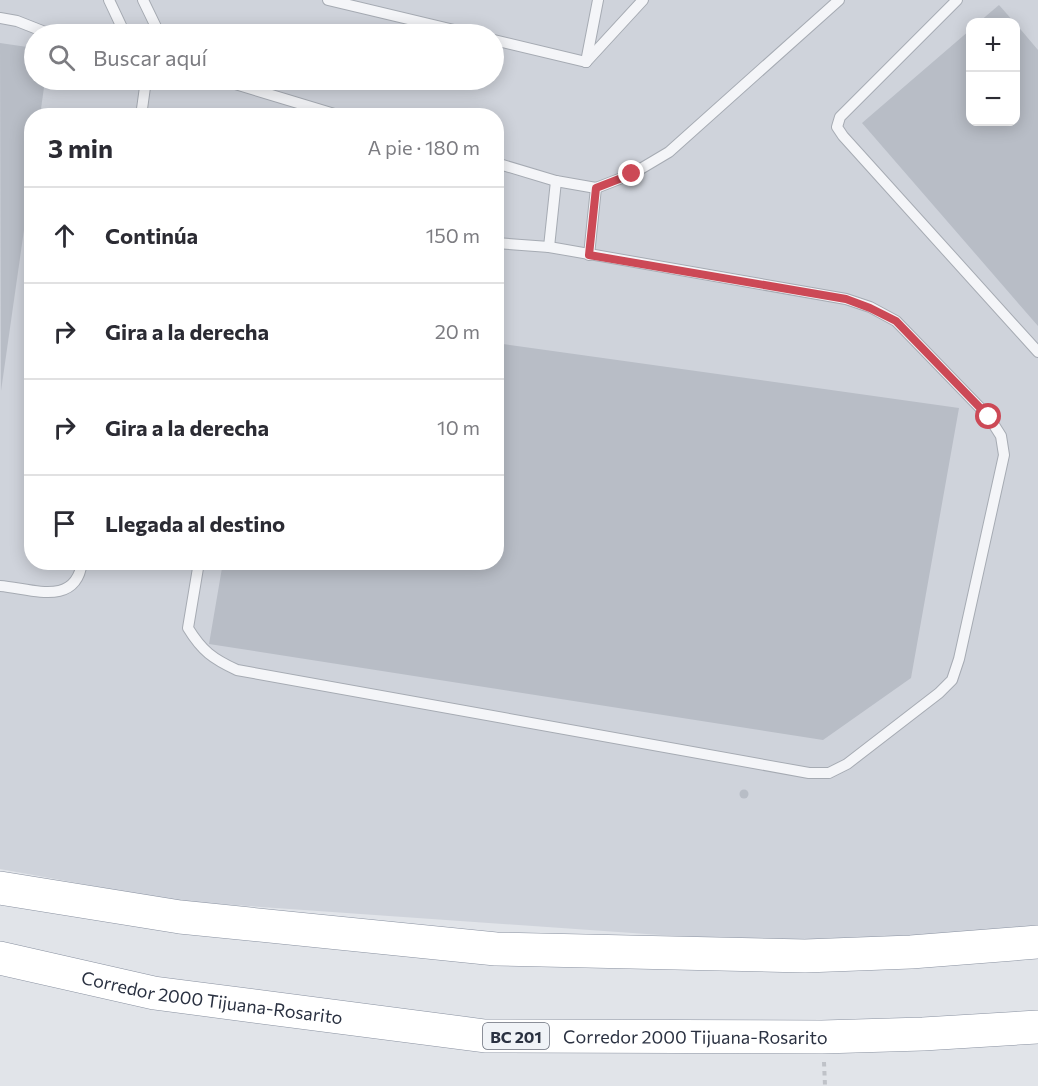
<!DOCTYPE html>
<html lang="es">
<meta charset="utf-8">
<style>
:root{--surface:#fff;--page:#f2f2f3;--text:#2b2b33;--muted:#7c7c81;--line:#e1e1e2}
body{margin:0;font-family:Commissioner,sans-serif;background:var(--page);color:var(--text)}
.controls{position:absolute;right:18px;top:18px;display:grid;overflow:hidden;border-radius:12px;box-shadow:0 3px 15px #0003}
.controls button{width:54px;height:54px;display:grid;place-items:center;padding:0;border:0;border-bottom:2px solid var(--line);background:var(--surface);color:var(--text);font:30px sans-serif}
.stop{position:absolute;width:18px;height:18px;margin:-14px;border:4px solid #cc4956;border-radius:50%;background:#fff}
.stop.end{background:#cc4956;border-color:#fff;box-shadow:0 2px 6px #0008}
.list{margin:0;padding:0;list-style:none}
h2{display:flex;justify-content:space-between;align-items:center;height:78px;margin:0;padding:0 24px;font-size:26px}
h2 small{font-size:20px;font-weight:400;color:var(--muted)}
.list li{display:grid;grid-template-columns:39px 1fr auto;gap:18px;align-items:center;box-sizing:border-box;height:96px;padding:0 24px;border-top:2px solid var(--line)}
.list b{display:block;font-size:22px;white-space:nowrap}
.list em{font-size:20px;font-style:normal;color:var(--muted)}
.icon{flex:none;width:33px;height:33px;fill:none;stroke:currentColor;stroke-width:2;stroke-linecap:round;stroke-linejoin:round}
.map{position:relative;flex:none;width:1038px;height:1086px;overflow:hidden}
.search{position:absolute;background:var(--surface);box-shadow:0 3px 15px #0003;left:24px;top:24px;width:480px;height:66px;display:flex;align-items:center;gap:15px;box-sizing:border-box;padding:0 21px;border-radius:33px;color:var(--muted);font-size:22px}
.panel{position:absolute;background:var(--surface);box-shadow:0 3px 15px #0003;left:24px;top:108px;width:480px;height:462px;border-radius:24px}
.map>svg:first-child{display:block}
.built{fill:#cfd3db;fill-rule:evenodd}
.building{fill:#b8bdc6}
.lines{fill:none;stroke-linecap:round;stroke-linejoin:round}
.service-casing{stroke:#a6abb3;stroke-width:12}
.trunk-casing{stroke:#8991a0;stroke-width:34}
.path{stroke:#bfc2c8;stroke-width:4;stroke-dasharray:4.5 4.5;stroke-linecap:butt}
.service{stroke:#f4f5f8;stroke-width:10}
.trunk{stroke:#fff;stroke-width:33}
.route{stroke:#cc4956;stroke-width:8}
.labels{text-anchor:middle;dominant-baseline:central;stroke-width:5;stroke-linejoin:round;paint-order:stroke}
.shield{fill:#f0f3f7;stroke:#656b78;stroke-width:1.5}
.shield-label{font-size:16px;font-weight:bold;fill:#2a3141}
.street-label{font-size:18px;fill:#2a3141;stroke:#f0f3f7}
</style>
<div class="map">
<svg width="1038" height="1086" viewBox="0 0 1038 1086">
<rect width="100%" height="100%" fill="#e1e4e9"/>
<path class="built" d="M0 0H1038V927L790 944 176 901 0 869ZM970 22H1016V122H970ZM34 34H494V80H34ZM32 116H496V562H32Z"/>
<g class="building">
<path d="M999 5 1014 22H979Z"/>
<path d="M1016 24 1038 50V326L862 123 970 30V122H1016Z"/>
<path d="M0 43 34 48V80H45L40 116H32V174L1 391Z"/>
<path d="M496 343 959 408 911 678 823 740 209 644 223 562H496Z"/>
<circle cx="744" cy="794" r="4.5"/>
</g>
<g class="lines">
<defs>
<g id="service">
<path d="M109 0 125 34"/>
<path d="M143 0 158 31"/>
<path d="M328 0 471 34"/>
<path d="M957 0 840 117 837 127 843 136 1038 352"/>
<path d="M0 18 17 21 50 34"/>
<path d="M139 34 150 31 166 34"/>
<path d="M494 40 586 62"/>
<path d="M586 62 643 0"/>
<path d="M586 62 598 0"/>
<path d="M222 80 341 116"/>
<path d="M141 116 146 80"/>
<path d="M496 163 556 181 596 188 632 174 669 152 839 0"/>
<path d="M549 247 556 181"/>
<path d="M589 255 596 188"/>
<path d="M199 562 188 628C202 651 213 659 237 670L809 773H829L847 764 939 693 952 680 959 659 1004 455 1001 436 989 417 896 321 870 307 846 299 549 247 496 243"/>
<path d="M0 586C30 588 76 608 82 562"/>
</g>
<g id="trunk">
<path d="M0 888 180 917 496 949 805 956 911 952 1038 942"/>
<path id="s1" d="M0 958 154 993 485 1036 822 1037 923 1034 1038 1027"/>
</g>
</defs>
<use href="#service" class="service-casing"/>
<use href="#trunk" class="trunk-casing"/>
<path class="path" d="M824 1062 825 1086"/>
<use href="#service" class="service"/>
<use href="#trunk" class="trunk"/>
</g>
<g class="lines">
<path class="route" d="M632 174 596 188 589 255 846 299 870 308 896 321 989 417"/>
</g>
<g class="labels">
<rect class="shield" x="483" y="1023" width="66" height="26" rx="4.5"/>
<g class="shield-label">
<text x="516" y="1036">BC 201</text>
</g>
<g class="street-label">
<text stroke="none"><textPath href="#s1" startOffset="216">Corredor 2000 Tijuana-Rosarito</textPath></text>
<text stroke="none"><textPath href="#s1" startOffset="702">Corredor 2000 Tijuana-Rosarito</textPath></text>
</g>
</g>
</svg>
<div class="controls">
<button>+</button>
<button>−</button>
</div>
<div class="stop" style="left:989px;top:417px"></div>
<div class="stop end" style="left:632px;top:174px"></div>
<div class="search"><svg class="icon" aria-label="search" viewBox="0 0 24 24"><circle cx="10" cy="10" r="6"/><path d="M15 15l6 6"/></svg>Buscar aquí</div>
<section class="panel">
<h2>3 min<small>A pie · 180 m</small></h2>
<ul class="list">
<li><svg class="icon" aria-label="ahead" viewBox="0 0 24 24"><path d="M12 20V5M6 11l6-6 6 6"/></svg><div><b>Continúa</b></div><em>150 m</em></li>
<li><svg class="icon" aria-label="right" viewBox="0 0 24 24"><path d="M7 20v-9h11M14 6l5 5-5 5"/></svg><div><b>Gira a la derecha</b></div><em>20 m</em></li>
<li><svg class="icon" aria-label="right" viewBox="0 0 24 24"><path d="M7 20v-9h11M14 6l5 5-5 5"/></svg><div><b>Gira a la derecha</b></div><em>10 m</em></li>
<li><svg class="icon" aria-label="arrive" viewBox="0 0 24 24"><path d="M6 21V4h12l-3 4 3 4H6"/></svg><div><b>Llegada al destino</b></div></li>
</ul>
</section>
</div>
